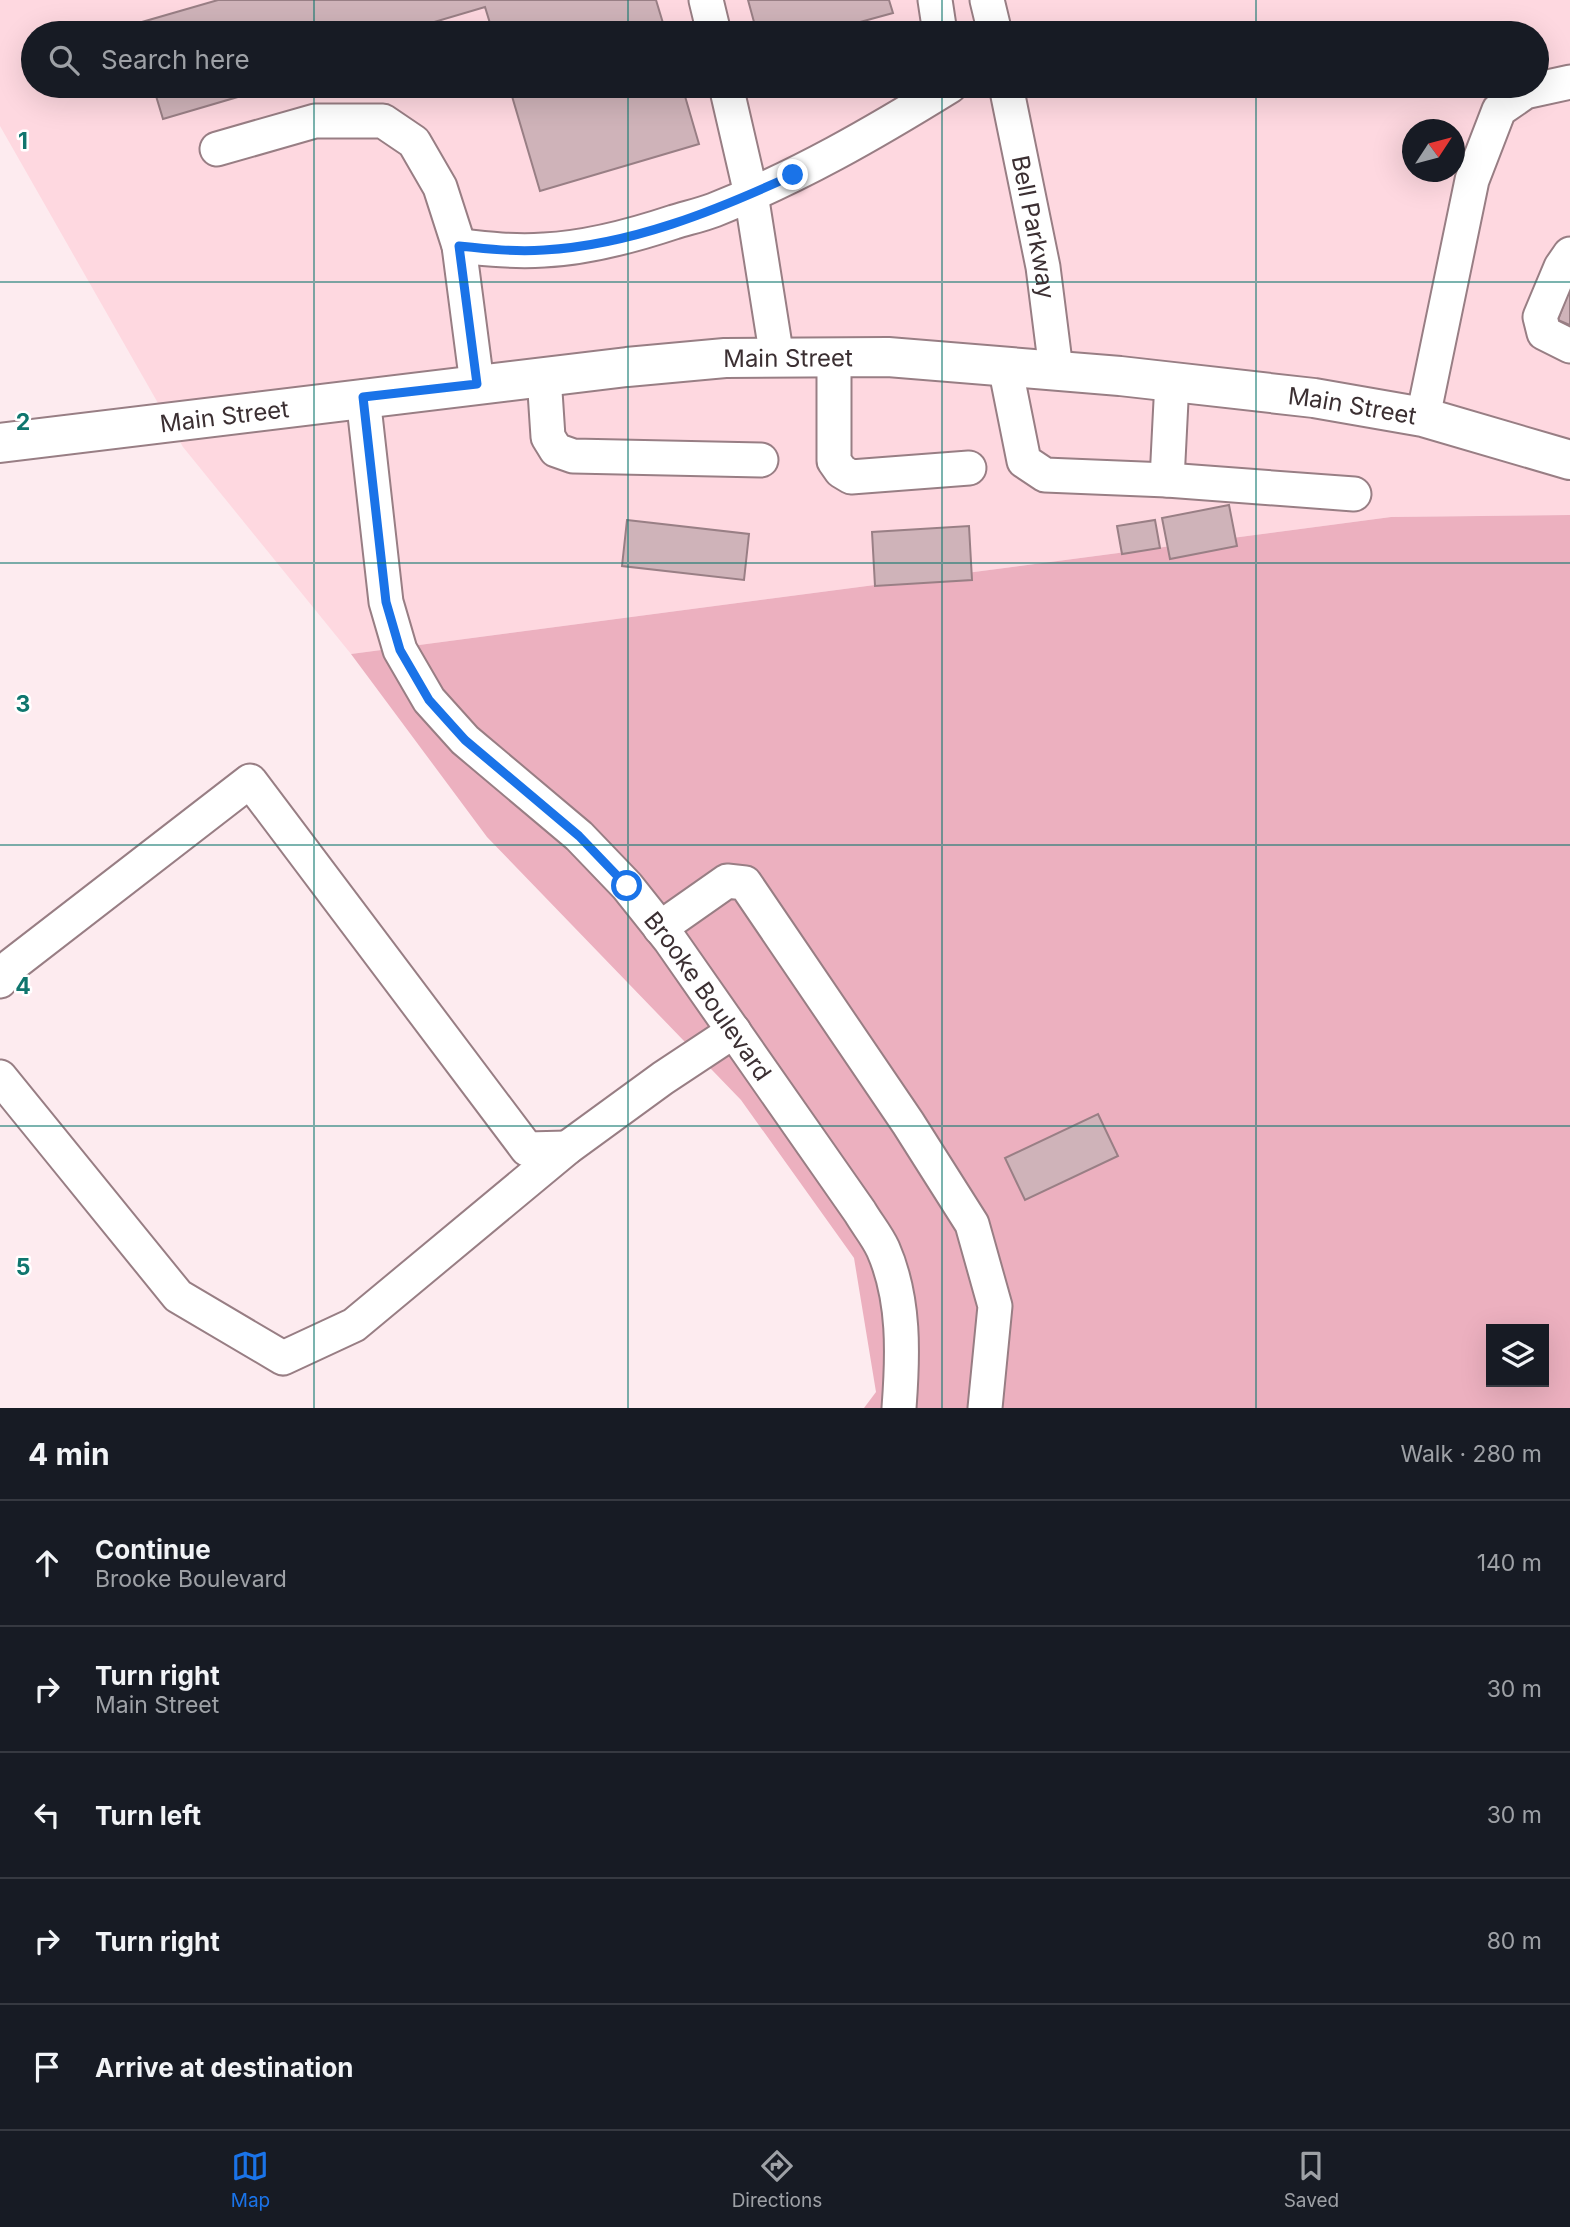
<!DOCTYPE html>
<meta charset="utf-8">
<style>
:root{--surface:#171b24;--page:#20242c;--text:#f1f3f6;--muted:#9ea1a6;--line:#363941;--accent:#1a73e8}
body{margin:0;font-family:Inter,sans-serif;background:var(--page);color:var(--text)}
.controls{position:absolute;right:21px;bottom:21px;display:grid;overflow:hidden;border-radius:0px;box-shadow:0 7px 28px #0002}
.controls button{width:63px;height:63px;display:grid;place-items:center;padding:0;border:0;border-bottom:2px solid var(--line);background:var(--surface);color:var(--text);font:35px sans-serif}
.compass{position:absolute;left:1402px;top:119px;width:63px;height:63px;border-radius:50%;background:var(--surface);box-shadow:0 7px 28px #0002;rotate:54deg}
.stop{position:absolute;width:21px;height:21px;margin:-16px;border:5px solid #1a73e8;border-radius:50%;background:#fff}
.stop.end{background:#1a73e8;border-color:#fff;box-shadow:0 2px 7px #0008}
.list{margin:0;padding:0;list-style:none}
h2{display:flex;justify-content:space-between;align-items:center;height:91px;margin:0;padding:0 28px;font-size:30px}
h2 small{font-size:23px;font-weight:400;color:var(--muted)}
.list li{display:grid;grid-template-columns:46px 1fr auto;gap:21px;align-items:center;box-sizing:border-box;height:126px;padding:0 28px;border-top:2px solid var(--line)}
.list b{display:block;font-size:26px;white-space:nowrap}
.list p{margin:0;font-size:23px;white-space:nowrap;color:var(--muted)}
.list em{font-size:23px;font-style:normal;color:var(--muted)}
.icon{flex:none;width:38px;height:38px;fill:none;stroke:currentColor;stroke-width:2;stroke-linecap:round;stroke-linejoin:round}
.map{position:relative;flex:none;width:1570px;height:1408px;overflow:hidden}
.search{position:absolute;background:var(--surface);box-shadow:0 7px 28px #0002;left:21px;right:21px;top:21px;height:77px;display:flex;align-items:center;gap:18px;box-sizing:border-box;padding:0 24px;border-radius:38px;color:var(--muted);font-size:26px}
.sheet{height:721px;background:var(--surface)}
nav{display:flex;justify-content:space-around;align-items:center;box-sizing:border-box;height:98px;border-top:2px solid var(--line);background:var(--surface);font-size:19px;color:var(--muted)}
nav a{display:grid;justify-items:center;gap:4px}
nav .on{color:var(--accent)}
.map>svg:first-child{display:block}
.built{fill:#fed8e0;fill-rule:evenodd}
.green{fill:#ecb0bf;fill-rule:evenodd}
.building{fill:#cfb3b9;stroke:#997f85;stroke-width:2}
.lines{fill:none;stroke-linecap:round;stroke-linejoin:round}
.minor-casing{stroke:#987e84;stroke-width:37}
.major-casing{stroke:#987e84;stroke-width:42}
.minor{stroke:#fff;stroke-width:33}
.major{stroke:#fff;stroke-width:38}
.route{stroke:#1a73e8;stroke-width:9}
.grid{fill:none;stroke:#0f766e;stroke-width:2;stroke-opacity:0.55}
.labels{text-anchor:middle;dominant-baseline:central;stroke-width:5;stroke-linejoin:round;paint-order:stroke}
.street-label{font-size:24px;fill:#3b2f32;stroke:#fff}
.grid-label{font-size:23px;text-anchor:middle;font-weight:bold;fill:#0f766e;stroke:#fff;stroke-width:5;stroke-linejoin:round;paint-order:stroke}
</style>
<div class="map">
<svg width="1570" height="1408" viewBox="0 0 1570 1408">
<rect width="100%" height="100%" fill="#fdebef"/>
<path class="built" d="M0 0H1570V515L1391 517 351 654 183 447 0 126ZM33 33H1537V86H33ZM1412 130H1454V172H1412Z"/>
<path class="green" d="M1570 515V1408H864L876 1392 854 1258 741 1100 487 837 351 654 1391 517ZM1491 1329H1544V1382H1491Z"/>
<g class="building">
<path d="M218 0H656L666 33H493L485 7 397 33H138L135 24Z"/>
<path d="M748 0H889L893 13 820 33H757Z"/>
<path d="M153 86H275L163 119Z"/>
<path d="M509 86H682L699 144 540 191Z"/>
<path d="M1570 288V325L1558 320Z"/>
<path d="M1229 505 1237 546 1170 559 1162 518Z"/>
<path d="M627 520 749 534 744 580 622 566Z"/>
<path d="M1155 520 1160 548 1122 554 1117 526Z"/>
<path d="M969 526 972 580 875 586 872 532Z"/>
<path d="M1098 1114 1118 1156 1025 1200 1005 1158Z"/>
</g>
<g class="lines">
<defs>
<g id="minor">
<path d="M706 0 714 33"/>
<path d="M935 0 940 33"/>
<path d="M987 0 995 33"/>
<path d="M726 86 751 194 777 358"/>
<path id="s1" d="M1006 86 1043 267 1056 370"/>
<path d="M217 149 315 121H383L414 142 440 187 459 246 477 384"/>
<path d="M459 246C487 249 515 252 544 250 588 248 632 236 674 222 687 218 701 215 714 210 798 177 874 133 950 86"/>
<path d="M1570 254 1561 267 1540 317 1544 333 1570 346"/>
<path d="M834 357V461L841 471 851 477 969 468"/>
<path d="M1005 366 1024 461 1045 475 1167 480 1354 494"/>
<path d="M544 376 548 437 556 450 573 456 761 460"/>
<path id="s2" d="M363 397 386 602 400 650 429 700 465 740 579 836 627 886 670 940 860 1212C867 1224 877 1236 883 1249 905 1299 903 1355 899 1408"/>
<path d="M1423 417 1472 180 1499 110 1525 92 1570 82"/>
<path d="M1167 480 1172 381"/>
<path d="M660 928 727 881 745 883 908 1123 972 1224 995 1306 985 1408"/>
<path d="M0 981 12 965 250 781 527 1149 567 1148"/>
<path d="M0 1077 178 1296 283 1358 354 1325 567 1148 663 1078 734 1031"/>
</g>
<g id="major">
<path id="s3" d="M0 443 627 367 725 358 888 357 1120 376 1314 398 1423 417 1570 460"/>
</g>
</defs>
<use href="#minor" class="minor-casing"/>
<use href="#major" class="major-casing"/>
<use href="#minor" class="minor"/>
<use href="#major" class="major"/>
</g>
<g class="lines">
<path class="route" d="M627 886 579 836 465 740 429 700 400 650 386 602 363 397 477 384 459 246C487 249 515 252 544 250 631 245 715 211 793 175"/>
</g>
<path class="grid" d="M314 0V33M628 0V33M942 0V33M1256 0V33M314 86V1408M628 86V1408M942 86V1408M1256 86V1408M0 282H1570M0 563H1570M0 845H1570M0 1126H1570"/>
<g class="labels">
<g class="street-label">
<text stroke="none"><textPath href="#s1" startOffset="144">Bell Parkway</textPath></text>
<text stroke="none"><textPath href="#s3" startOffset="793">Main Street</textPath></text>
<text stroke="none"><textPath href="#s3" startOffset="1360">Main Street</textPath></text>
<text stroke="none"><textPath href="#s3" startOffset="226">Main Street</textPath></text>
<text stroke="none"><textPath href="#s2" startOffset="723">Brooke Boulevard</textPath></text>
</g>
</g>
<g class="grid-label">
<text x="23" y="149">1</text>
<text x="23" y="430">2</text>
<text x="23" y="712">3</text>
<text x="23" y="994">4</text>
<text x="23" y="1275">5</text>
</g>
</svg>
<div class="controls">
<button><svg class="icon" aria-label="layers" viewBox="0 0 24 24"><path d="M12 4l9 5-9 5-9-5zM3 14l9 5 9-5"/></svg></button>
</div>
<svg class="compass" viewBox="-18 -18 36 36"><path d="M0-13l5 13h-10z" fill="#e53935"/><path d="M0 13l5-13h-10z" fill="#9ea1a6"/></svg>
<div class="stop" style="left:627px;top:886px"></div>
<div class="stop end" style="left:793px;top:175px"></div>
<div class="search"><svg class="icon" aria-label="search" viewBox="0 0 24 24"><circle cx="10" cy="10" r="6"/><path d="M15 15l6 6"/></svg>Search here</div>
</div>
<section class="sheet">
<h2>4 min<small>Walk · 280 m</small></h2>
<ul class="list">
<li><svg class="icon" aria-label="ahead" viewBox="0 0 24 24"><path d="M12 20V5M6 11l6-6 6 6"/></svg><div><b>Continue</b><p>Brooke Boulevard</p></div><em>140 m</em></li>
<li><svg class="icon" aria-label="right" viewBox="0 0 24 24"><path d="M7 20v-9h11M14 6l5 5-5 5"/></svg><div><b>Turn right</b><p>Main Street</p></div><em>30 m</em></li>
<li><svg class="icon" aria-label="left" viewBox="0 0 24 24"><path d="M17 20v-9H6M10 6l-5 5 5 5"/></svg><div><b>Turn left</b></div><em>30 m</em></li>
<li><svg class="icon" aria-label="right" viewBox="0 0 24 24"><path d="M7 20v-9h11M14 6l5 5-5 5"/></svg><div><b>Turn right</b></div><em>80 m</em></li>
<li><svg class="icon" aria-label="arrive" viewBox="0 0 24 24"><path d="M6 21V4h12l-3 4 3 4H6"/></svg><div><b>Arrive at destination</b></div></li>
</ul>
</section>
<nav>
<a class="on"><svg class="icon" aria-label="map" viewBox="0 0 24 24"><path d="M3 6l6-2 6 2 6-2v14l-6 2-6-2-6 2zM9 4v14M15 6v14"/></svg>Map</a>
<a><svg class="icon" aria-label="directions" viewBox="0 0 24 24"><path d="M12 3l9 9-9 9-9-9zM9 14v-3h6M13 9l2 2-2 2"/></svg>Directions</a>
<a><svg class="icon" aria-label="saved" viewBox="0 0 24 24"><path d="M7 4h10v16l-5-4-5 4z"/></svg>Saved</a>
</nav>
